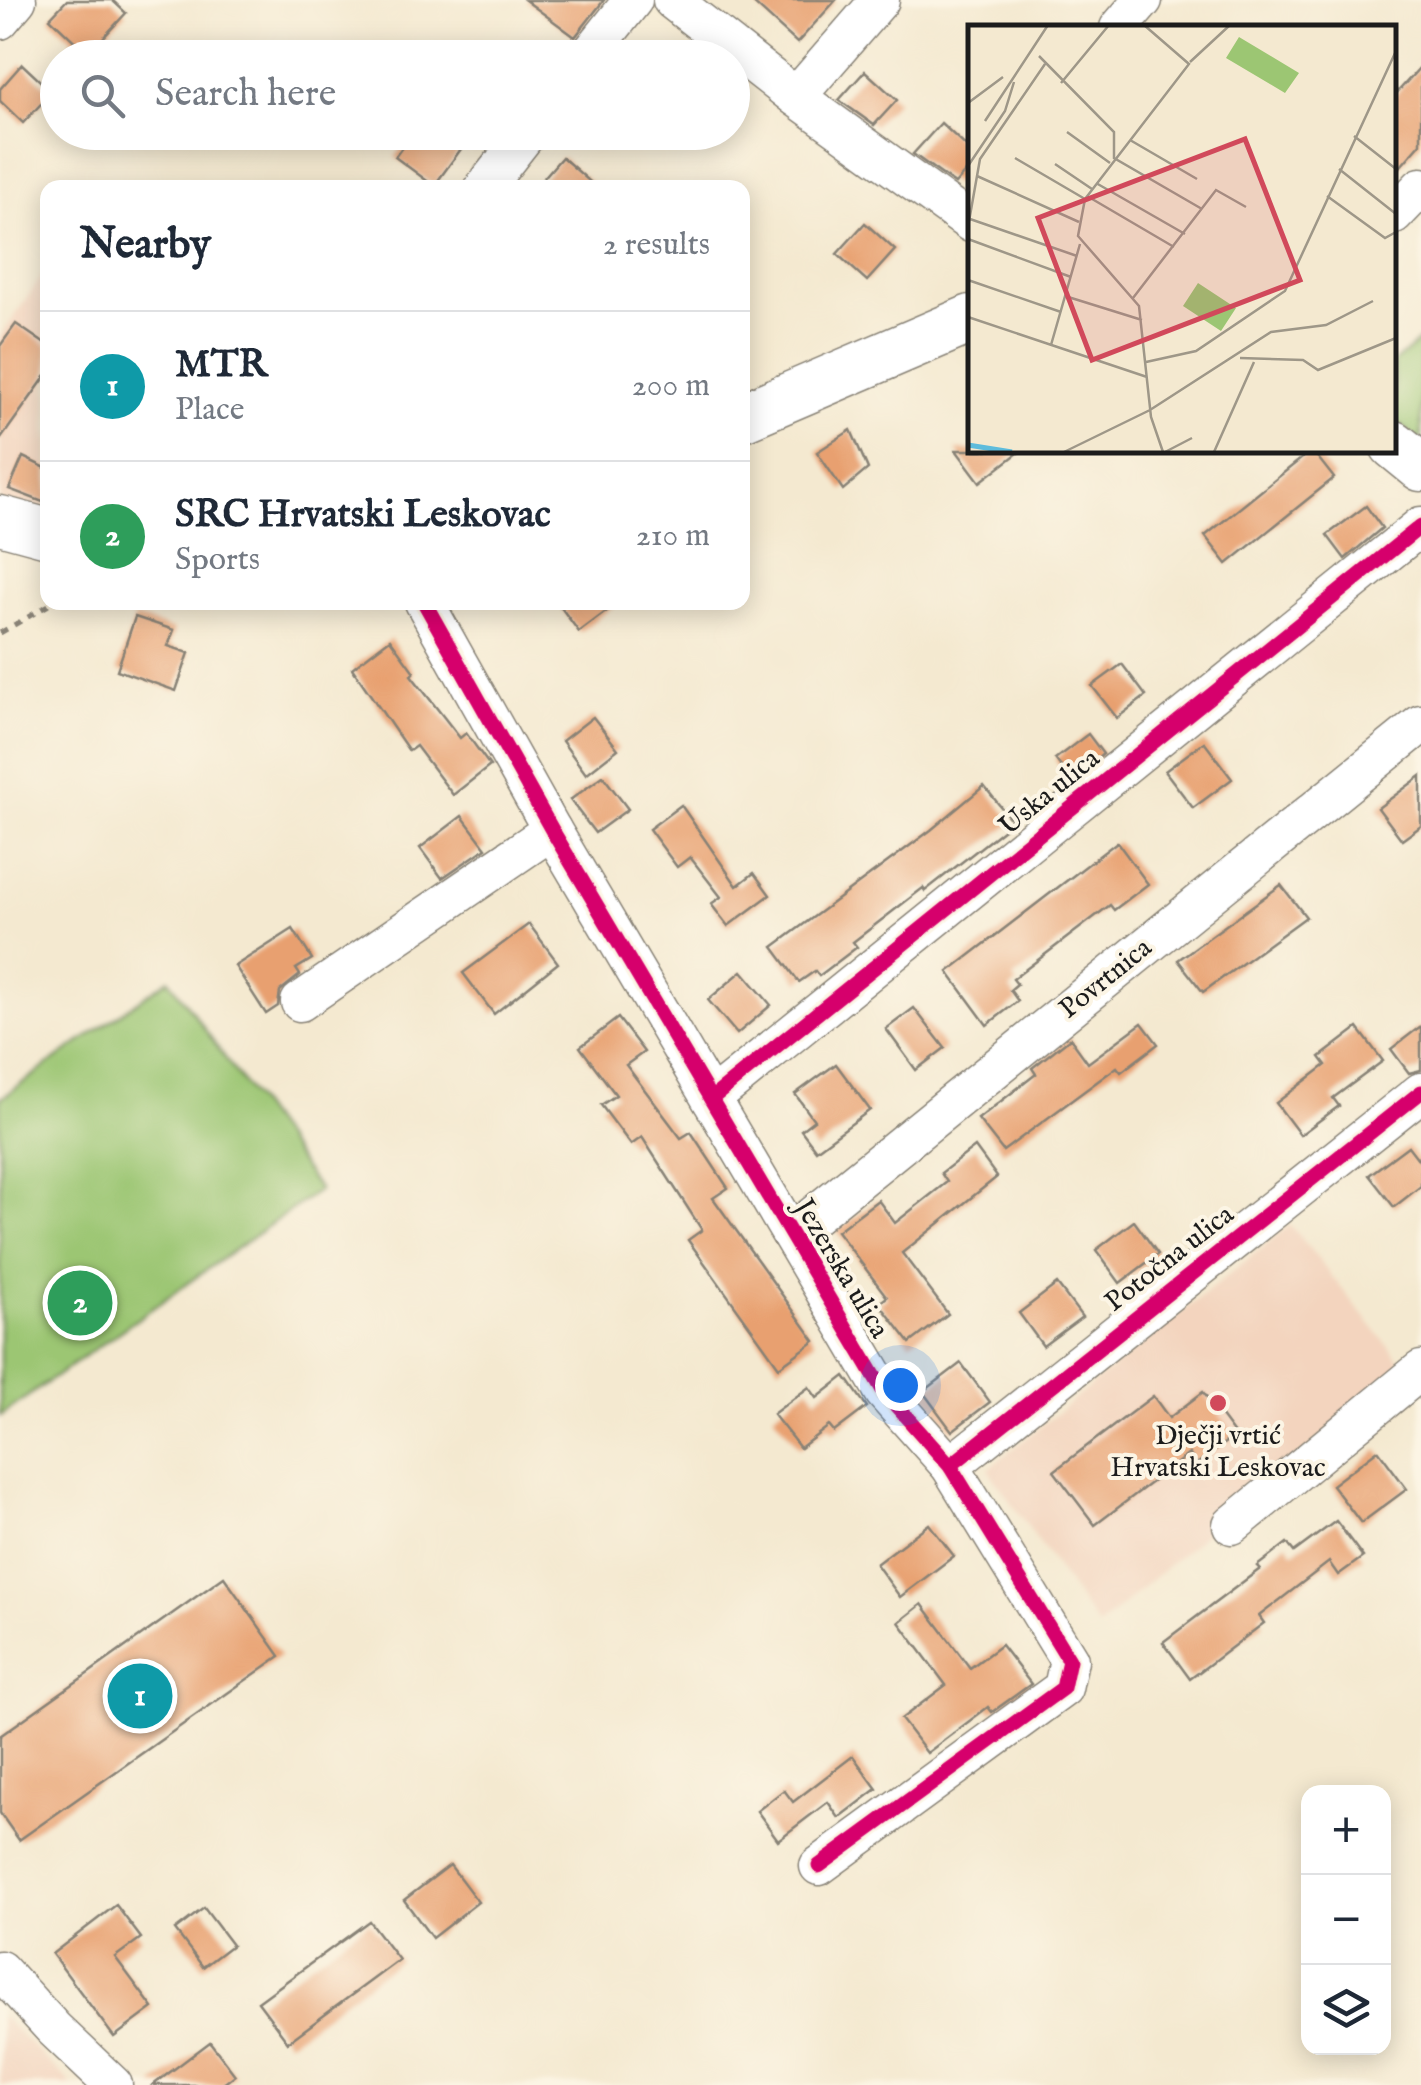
<!DOCTYPE html>
<meta charset="utf-8">
<style>
:root{--surface:#fff;--page:#f6f6f7;--text:#1f2937;--muted:#747a83;--line:#e0e1e3;--accent:#d1495b}
body{margin:0;font-family:"IM FELL English",serif;background:var(--page);color:var(--text)}
.controls{position:absolute;right:30px;bottom:30px;display:grid;overflow:hidden;border-radius:20px;box-shadow:0 5px 25px #0003}
.controls button{width:90px;height:90px;display:grid;place-items:center;padding:0;border:0;border-bottom:2px solid var(--line);background:var(--surface);color:var(--text);font:50px sans-serif}
.you{position:absolute;left:900px;top:1385px;width:35px;height:35px;margin:-25px;border:8px solid #fff;border-radius:50%;background:#1a73e8;box-shadow:0 0 0 15px #1a73e833}
.badge{display:grid;place-items:center;width:65px;height:65px;border-radius:50%;background:var(--accent);color:#fff;font-size:32px;font-weight:700}
.pin{position:absolute;translate:-50% -50%;border:5px solid #fff;box-shadow:0 2px 10px #0006}
.list{margin:0;padding:0;list-style:none}
h2{display:flex;justify-content:space-between;align-items:center;height:130px;margin:0;padding:0 40px;font-size:42px}
h2 small{font-size:32px;font-weight:400;color:var(--muted)}
.list li{display:grid;grid-template-columns:65px 1fr auto;gap:30px;align-items:center;box-sizing:border-box;height:150px;padding:0 40px;border-top:2px solid var(--line)}
.list b{display:block;font-size:38px;white-space:nowrap}
.list p{margin:0;font-size:32px;white-space:nowrap;color:var(--muted)}
.list em{font-size:32px;font-style:normal;color:var(--muted)}
.icon{flex:none;width:55px;height:55px;fill:none;stroke:currentColor;stroke-width:2;stroke-linecap:round;stroke-linejoin:round}
.map{position:relative;flex:none;width:1421px;height:2085px;overflow:hidden}
.search{position:absolute;background:var(--surface);box-shadow:0 5px 25px #0003;left:40px;top:40px;width:710px;height:110px;display:flex;align-items:center;gap:25px;box-sizing:border-box;padding:0 35px;border-radius:55px;color:var(--muted);font-size:38px}
.panel{position:absolute;background:var(--surface);box-shadow:0 5px 25px #0003;left:40px;top:180px;width:710px;height:430px;border-radius:20px}
.map>svg:first-child{display:block}
.built{fill:#f3d4be}
.green{fill:#9cc673;stroke:#5c7148;stroke-width:2.5}
.building{fill:#e8a070}
.lines{fill:none;stroke-linecap:round;stroke-linejoin:round}
.minor-casing{stroke:#888276;stroke-width:41}
.major-casing{stroke:#888276;stroke-width:51}
.path{stroke:#888276;stroke-width:5;stroke-dasharray:8 8;stroke-linecap:butt}
.minor{stroke:#fff;stroke-width:38}
.major{stroke:#fff;stroke-width:48}
.cycleway-casing{stroke:#fcf5e5;stroke-width:21}
.cycleway{stroke:#d6006c;stroke-width:15}
.poi-dot{fill:#d1495b;stroke:#fcf5e5;stroke-width:4}
.labels{text-anchor:middle;dominant-baseline:central;stroke-width:8;stroke-linejoin:round;paint-order:stroke}
.street-label{font-size:28px;fill:#1c1c1c;stroke:#fcf5e5}
.poi-label{font-size:28px;fill:#1c1c1c;stroke:#fcf5e5}
.inset-river{fill:none;stroke:#5ebcdc;stroke-width:5}
.inset-road{fill:none;stroke:#9e9788;stroke-width:2.5}
.view{fill:#d1495b;fill-opacity:0.15;stroke:#d1495b;stroke-width:5}
.inset-edge{fill:none;stroke:#1c1c1c;stroke-width:5}
</style>
<div class="map">
<svg width="1421" height="2085" viewBox="0 0 1421 2085">
<rect width="100%" height="100%" fill="#fcf5e5"/>
<filter id="ink" filterUnits="userSpaceOnUse"><feTurbulence type="fractalNoise" baseFrequency=".01" numOctaves="2"/><feDisplacementMap in="SourceGraphic" scale="20" xChannelSelector="R" yChannelSelector="G"/><feConvolveMatrix kernelMatrix="1 2 1 2 8 2 1 2 1" color-interpolation-filters="sRGB"/></filter>
<filter id="wash" filterUnits="userSpaceOnUse"><feTurbulence type="fractalNoise" baseFrequency=".0048" numOctaves="4" result="noise"/><feDisplacementMap in="SourceGraphic" scale="40" xChannelSelector="R" yChannelSelector="G"/><feGaussianBlur stdDeviation="2.25" result="paint"/><feColorMatrix in="noise" values="0 0 0 0 0 0 0 0 0 0 0 0 0 0 0 0 0 1.4 0 .05"/><feComposite in="paint" operator="in"/></filter>
<g filter="url(#wash)">
<rect width="100%" height="100%" fill="#f4e9d0"/>
<g class="built">
<path d="M47 269V515L0 509V337Z"/>
<path d="M1290 1225 1407 1369 1221 1519 1098 1627 988 1469Z"/>
<path d="M0 2015 72 2085H0Z"/>
</g>
<g class="green">
<path d="M1421 339V443L1394 420V362Z"/>
<path d="M169 979 319 1190 0 1416V1099Z"/>
</g>
<g id="blocks">
<g class="building">
<path d="M67 0H112L126 13 88 54 50 18Z"/>
<path d="M525 0H604L575 37Z"/>
<path d="M750 0H836L797 43Z"/>
<path d="M22 64 52 92 23 123 0 101V89Z"/>
<path d="M1421 66V143L1394 174V96Z"/>
<path d="M865 71 897 100 874 125 839 100Z"/>
<path d="M941 123 971 151V166L955 184 913 154Z"/>
<path d="M413 132H438L461 149 434 186 395 157Z"/>
<path d="M562 157 597 188H535Z"/>
<path d="M865 223 895 250 867 281 837 254Z"/>
<path d="M16 324 48 346V373L0 440V346Z"/>
<path d="M851 430 868 469 843 490 817 452Z"/>
<path d="M956 450H1022L980 482Z"/>
<path d="M1312 450 1334 478 1227 564 1205 536Z"/>
<path d="M23 457 48 469V504L9 489Z"/>
<path d="M1366 506 1382 528 1345 559 1327 535Z"/>
<path d="M557 602H619L579 632Z"/>
<path d="M135 617 174 630 168 646 189 653 176 691 117 670Z"/>
<path d="M390 639 414 672 411 675 460 738 466 733 490 766 453 795 416 746 409 751 352 668Z"/>
<path d="M1122 664 1146 696 1117 718 1092 686Z"/>
<path d="M593 717 618 749 586 774 562 741Z"/>
<path d="M1088 734 1103 754 1071 780 1055 759Z"/>
<path d="M1204 742 1232 779 1193 808 1165 771Z"/>
<path d="M603 776 628 809 595 833 570 800Z"/>
<path d="M1421 776V826L1402 840 1378 808Z"/>
<path d="M984 786 1013 822 925 891 923 888 853 942 857 947 819 976 815 971 799 982 773 947 931 830Z"/>
<path d="M681 805 737 886 754 873 770 895 728 926 711 904 721 897 690 857 677 867 649 829Z"/>
<path d="M462 816 486 848 442 878 420 848Z"/>
<path d="M1117 842 1148 884 1114 910 1110 905 1013 979 1017 984 1010 990 1018 1001 987 1025 948 972Z"/>
<path d="M1281 885 1306 917 1203 992 1178 960Z"/>
<path d="M529 924 558 963 494 1014 463 973Z"/>
<path d="M293 929 312 959 296 969 300 975 280 991 278 1006 266 1014 235 966Z"/>
<path d="M742 971 771 1005 737 1034 708 1000Z"/>
<path d="M914 1008 945 1048 916 1070 886 1029Z"/>
<path d="M618 1018 644 1052 626 1065 681 1138 691 1132 728 1188 713 1198 815 1341 779 1367 688 1240 702 1230 642 1137 631 1145 601 1105 616 1095 580 1047Z"/>
<path d="M1142 1023 1158 1044 1121 1072 1117 1067 1003 1151 978 1119 1036 1074 1032 1068 1070 1038 1088 1063Z"/>
<path d="M1421 1026V1070L1409 1073 1391 1049Z"/>
<path d="M1358 1028 1383 1061 1333 1098 1339 1106 1300 1135 1276 1103 1326 1065 1320 1057Z"/>
<path d="M836 1064 870 1110 816 1150 801 1130 814 1120 795 1094Z"/>
<path d="M1408 1146 1421 1163V1186L1394 1207 1369 1175Z"/>
<path d="M975 1147 997 1177 902 1253 948 1314 910 1343 879 1303 887 1297 837 1231 878 1200 895 1223 947 1182 941 1173Z"/>
<path d="M1134 1221 1158 1254 1120 1283 1096 1250Z"/>
<path d="M1057 1284 1082 1317 1043 1346 1019 1313Z"/>
<path d="M961 1363 990 1402 952 1431 923 1392Z"/>
<path d="M845 1376 867 1407 834 1432 829 1426 800 1448 773 1414 809 1387 817 1398Z"/>
<path d="M1203 1392 1235 1435 1197 1464 1189 1454 1095 1525 1054 1471 1153 1396 1169 1418Z"/>
<path d="M1378 1450 1407 1489 1361 1523 1332 1485Z"/>
<path d="M1336 1521 1363 1557 1338 1575 1329 1562 1259 1616 1264 1623 1190 1679 1163 1642 1260 1569 1257 1566 1287 1543 1294 1552Z"/>
<path d="M929 1524 954 1556 900 1597 876 1564Z"/>
<path d="M224 1577 280 1656 19 1840 0 1813V1736Z"/>
<path d="M922 1604 970 1668 1001 1645 1031 1684 992 1712 988 1707 927 1753 901 1719 946 1685 899 1622Z"/>
<path d="M853 1756 877 1789 839 1818 828 1802 778 1840 757 1811 784 1790 793 1802Z"/>
<path d="M450 1865 478 1902 432 1938 404 1900Z"/>
<path d="M116 1905 141 1938 115 1957 153 2008 114 2037 52 1954Z"/>
<path d="M204 1908 232 1945 203 1967 175 1930Z"/>
<path d="M369 1921 399 1960 288 2042 258 2002Z"/>
<path d="M210 2042 235 2075 222 2085H153Z"/>
</g>
</g>
</g>
<g filter="url(#ink)">
<use href="#blocks" fill-opacity="0" stroke="#888276" stroke-width="2.5"/>
<g class="lines">
<defs>
<g id="minor">
<path d="M672 0 796 97 971 223"/>
<path d="M0 20 17 0"/>
<path d="M1119 28 1143 0"/>
<path d="M587 58 633 0"/>
<path d="M796 97 880 0"/>
<path d="M484 188 528 132"/>
<path d="M1394 215 1421 187"/>
<path d="M424 602 552 830 884 1392 950 1466 1069 1660 1063 1688 819 1866"/>
<path d="M300 1002 552 830"/>
<path d="M711 1099 1421 526"/>
<path d="M791 1234 1421 724"/>
<path d="M950 1466 1421 1092"/>
<path d="M1232 1525 1421 1370"/>
<path d="M0 1970 54 2029 113 2085"/>
</g>
<g id="major">
<path d="M742 417 971 319"/>
<path d="M1394 445 1421 467"/>
<path d="M0 520 48 533"/>
</g>
</defs>
<use href="#minor" class="minor-casing"/>
<use href="#major" class="major-casing"/>
<path class="path" d="M0 633 54 602"/>
<use href="#minor" class="minor"/>
<use href="#major" class="major"/>
<defs>
<g id="cycleway">
<path d="M424 602 552 830 884 1392 950 1466 1069 1660 1063 1688 819 1866"/>
<path d="M711 1099 1421 526"/>
<path d="M950 1466 1421 1092"/>
</g>
</defs>
<use href="#cycleway" class="cycleway-casing"/>
<use href="#cycleway" class="cycleway"/>
</g>
</g>
<circle class="poi-dot" cx="1218" cy="1403" r="10"/>
<g class="labels">
<g class="street-label">
<text transform="translate(1050 793) rotate(-39)">Uska ulica</text>
<text transform="translate(1106 979) rotate(-39)">Povrtnica</text>
<text transform="translate(1170 1259) rotate(-38)">Potočna ulica</text>
<text transform="translate(841 1269) rotate(59)">Jezerska ulica</text>
</g>
<g class="poi-label">
<text x="1218" y="1436">Dječji vrtić<tspan x="1218" dy="32">Hrvatski Leskovac</tspan></text>
</g>
</g>
<g transform="translate(968 25)">
<rect width="428" height="428" fill="#f4e9d0"/>
<path d="M271 12 331 48 317 68 258 33ZM230 258 268 283 253 306 215 281Z" fill="#9cc673"/>
<path class="inset-river" d="M0 420 44 427"/>
<path class="inset-road" d="M176 0 221 39 117 174 110 211 171 281 183 392 195 427M71 31 146 107V133L234 184M222 37 262 0M93 58 141 0M0 78 35 52M17 96 80 0M99 107 142 138M386 111 428 144M162 115 229 154M47 133 117 174M87 139 124 164M0 141 37 86 46 57M371 144 428 189M9 151 111 197M128 158 217 209M119 171 206 222M359 171 417 213 428 207M2 194 109 231M0 202 12 134 77 39M0 214 103 252M0 255 93 287M97 271 174 295M165 273 248 165 278 182M0 292 179 352M83 320 112 219M272 333 335 335 350 345 428 313M178 337 228 326 317 266 428 26M96 427 182 385 303 307 358 300 405 276M197 427 224 413M246 427 286 337"/>
<path class="view" d="M277 114 332 255 124 335 70 193Z"/>
<rect width="428" height="428" class="inset-edge"/>
</g>
</svg>
<div class="controls">
<button>+</button>
<button>−</button>
<button><svg class="icon" aria-label="layers" viewBox="0 0 24 24"><path d="M12 4l9 5-9 5-9-5zM3 14l9 5 9-5"/></svg></button>
</div>
<div class="you"></div>
<div class="pin badge" style="left:140px;top:1696px;background:#0f9aa8">1</div>
<div class="pin badge" style="left:80px;top:1303px;background:#2e9e5b">2</div>
<div class="search"><svg class="icon" aria-label="search" viewBox="0 0 24 24"><circle cx="10" cy="10" r="6"/><path d="M15 15l6 6"/></svg>Search here</div>
<section class="panel">
<h2>Nearby<small>2 results</small></h2>
<ul class="list">
<li><span class="badge" style="background:#0f9aa8">1</span><div><b>MTR</b><p>Place</p></div><em>200 m</em></li>
<li><span class="badge" style="background:#2e9e5b">2</span><div><b>SRC Hrvatski Leskovac</b><p>Sports</p></div><em>210 m</em></li>
</ul>
</section>
</div>
